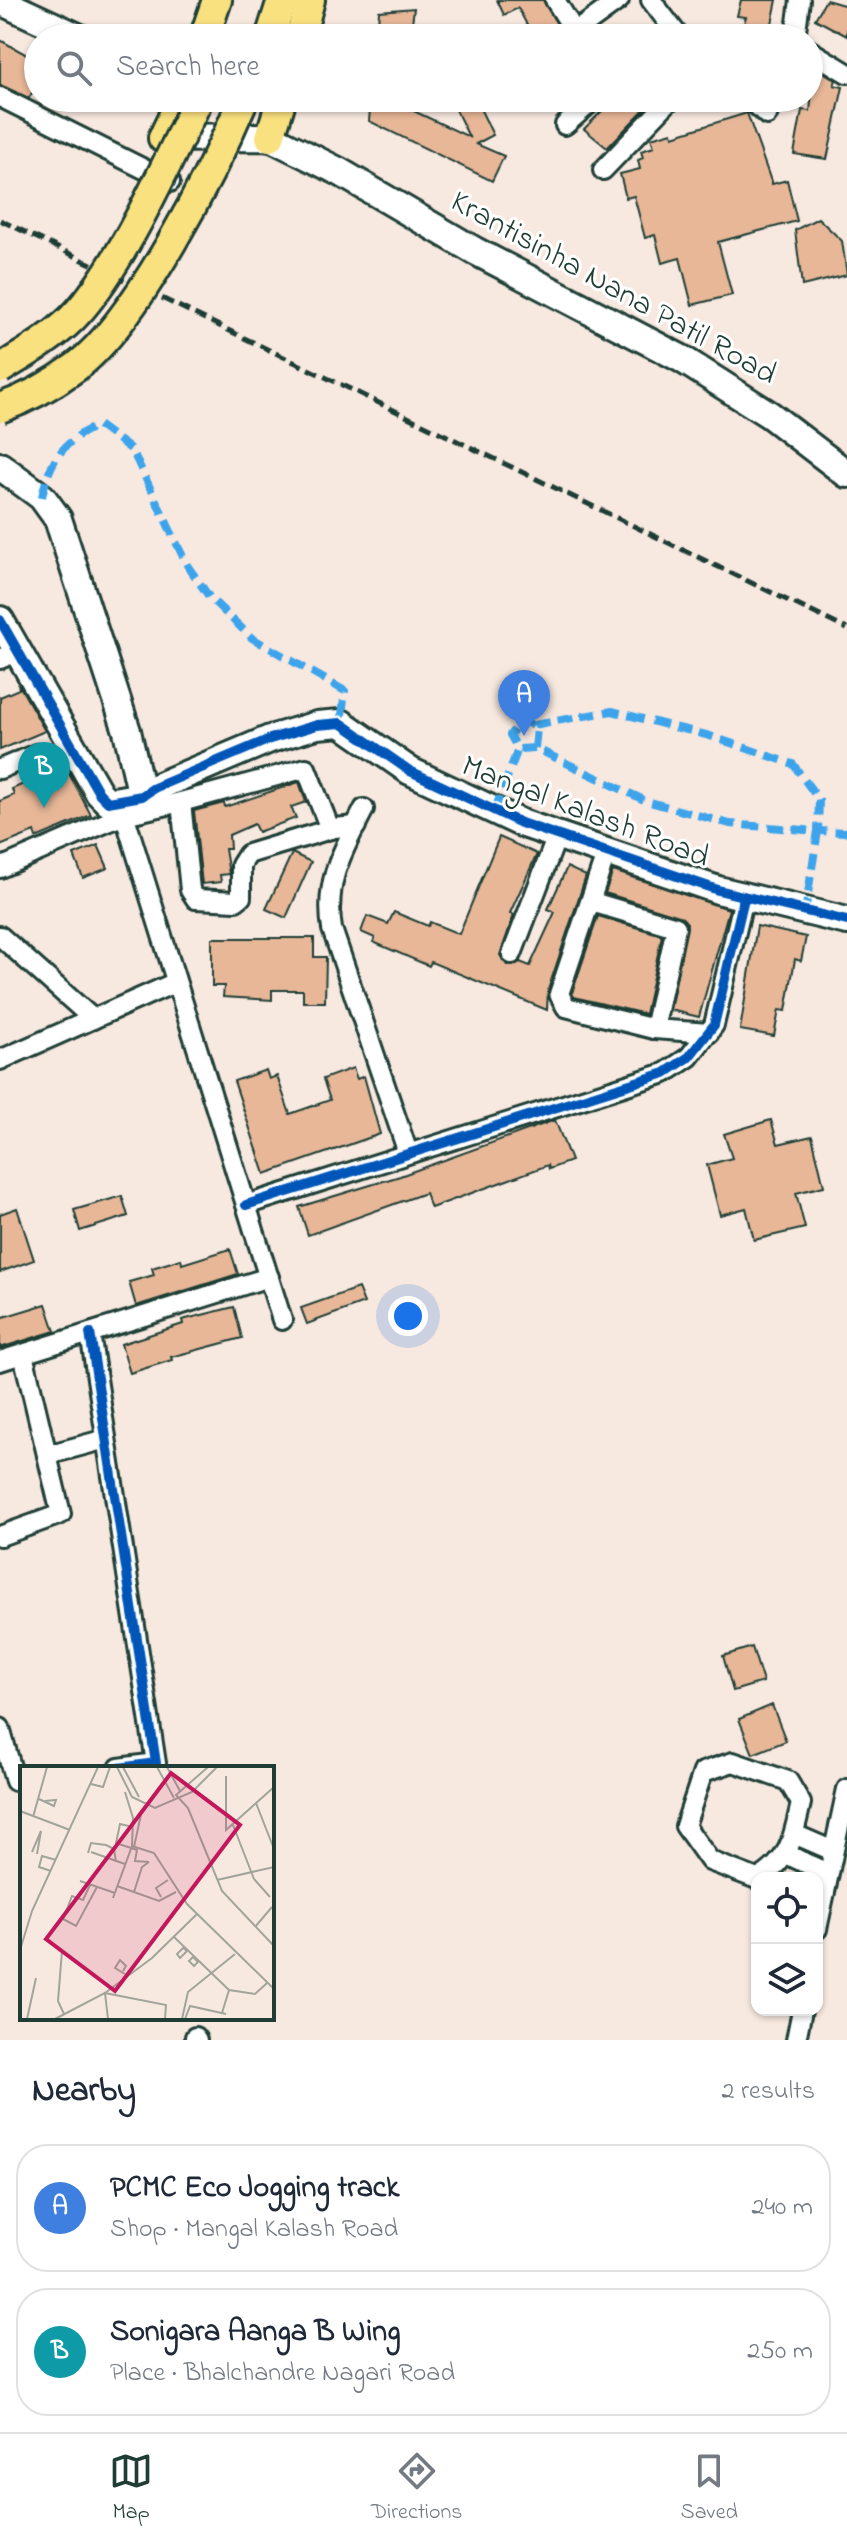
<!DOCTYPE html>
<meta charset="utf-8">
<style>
:root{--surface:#fff;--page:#f2f2f3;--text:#1f2937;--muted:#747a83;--line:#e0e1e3;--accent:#1f3d34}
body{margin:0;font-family:"Indie Flower",sans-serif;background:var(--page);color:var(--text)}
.controls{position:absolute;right:24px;bottom:24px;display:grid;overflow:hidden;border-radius:16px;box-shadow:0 2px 6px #0004}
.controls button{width:72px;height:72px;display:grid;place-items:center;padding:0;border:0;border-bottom:2px solid var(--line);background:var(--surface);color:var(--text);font:40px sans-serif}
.you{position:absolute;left:408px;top:1316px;width:28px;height:28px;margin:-20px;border:6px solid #fff;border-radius:50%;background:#1a73e8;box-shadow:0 0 0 12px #1a73e833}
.badge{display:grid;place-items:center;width:52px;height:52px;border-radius:50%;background:var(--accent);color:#fff;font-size:26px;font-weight:700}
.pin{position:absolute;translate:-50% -66px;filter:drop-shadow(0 2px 4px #0008)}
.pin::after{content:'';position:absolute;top:42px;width:28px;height:24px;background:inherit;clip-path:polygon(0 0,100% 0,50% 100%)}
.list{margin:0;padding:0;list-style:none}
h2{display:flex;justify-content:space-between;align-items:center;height:104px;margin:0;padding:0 32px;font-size:34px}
h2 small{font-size:26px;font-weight:400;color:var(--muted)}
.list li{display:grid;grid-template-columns:52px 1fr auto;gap:24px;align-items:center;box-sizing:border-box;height:128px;margin:0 16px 16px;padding:0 16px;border:2px solid var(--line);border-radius:32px}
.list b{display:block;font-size:30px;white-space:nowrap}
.list p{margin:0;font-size:26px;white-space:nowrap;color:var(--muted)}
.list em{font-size:26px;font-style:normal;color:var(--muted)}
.icon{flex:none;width:44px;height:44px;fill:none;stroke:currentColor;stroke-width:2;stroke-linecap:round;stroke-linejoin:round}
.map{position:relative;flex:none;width:847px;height:2040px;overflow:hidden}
.search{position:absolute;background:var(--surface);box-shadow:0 2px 6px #0004;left:24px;right:24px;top:24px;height:88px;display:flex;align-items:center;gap:20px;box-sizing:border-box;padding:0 28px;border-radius:44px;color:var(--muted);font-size:30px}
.sheet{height:392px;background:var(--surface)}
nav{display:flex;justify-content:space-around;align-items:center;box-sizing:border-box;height:112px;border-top:2px solid var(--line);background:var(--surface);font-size:22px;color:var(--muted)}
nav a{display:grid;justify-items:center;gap:4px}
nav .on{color:var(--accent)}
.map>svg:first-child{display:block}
.building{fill:#e7b798;stroke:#1f3d34;stroke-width:2}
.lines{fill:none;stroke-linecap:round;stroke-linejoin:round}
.street-casing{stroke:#1f3d34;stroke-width:24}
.secondary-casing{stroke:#1f3d34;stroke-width:32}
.primary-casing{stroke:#1f3d34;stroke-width:34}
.street{stroke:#fff;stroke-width:18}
.secondary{stroke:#fff;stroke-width:26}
.primary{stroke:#fae180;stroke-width:28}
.rail{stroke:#1f3d34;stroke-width:5;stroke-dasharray:12 6;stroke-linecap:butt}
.primary-bridge-casing{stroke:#1f3d34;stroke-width:34;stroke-linecap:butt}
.primary-bridge{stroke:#fae180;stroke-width:28}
.quiet{stroke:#3da4eb;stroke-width:8;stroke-dasharray:16 8;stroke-linecap:butt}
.cycleway-casing{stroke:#fff;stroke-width:15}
.cycleway{stroke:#0057b8;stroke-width:10}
.labels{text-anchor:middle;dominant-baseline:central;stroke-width:6;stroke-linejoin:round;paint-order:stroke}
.street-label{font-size:32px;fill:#1f3d34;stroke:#fff}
.inset-road{fill:none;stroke:#a1a49b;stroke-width:2}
.view{fill:#c2185b;fill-opacity:0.15;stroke:#c2185b;stroke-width:4}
.inset-edge{fill:none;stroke:#1f3d34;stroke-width:4}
</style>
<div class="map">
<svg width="847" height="2040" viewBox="0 0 847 2040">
<rect width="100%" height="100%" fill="#f8e9e0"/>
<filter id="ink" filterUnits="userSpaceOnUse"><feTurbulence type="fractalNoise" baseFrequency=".0125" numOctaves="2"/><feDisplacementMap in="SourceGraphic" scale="16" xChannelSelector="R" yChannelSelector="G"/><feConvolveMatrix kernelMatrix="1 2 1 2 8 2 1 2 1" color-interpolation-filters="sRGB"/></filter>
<g filter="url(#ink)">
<g class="building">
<path d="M497 0H543L565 38H534L518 8 504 15Z"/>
<path d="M741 0H777L769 38H739L746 17 737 16Z"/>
<path d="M826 0 847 6V36L815 19Z"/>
<path d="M414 8 410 38H377L379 11Z"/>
<path d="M0 40 38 61V83L29 98 0 85Z"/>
<path d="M815 67 836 80 834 85 843 87 827 159 794 154 802 110 810 111Z"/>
<path d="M371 98H401V105L469 137 450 98H475L493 135 476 144 504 156 492 181 369 121Z"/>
<path d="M615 98H655L607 148 584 129Z"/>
<path d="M747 113 772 184 787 180 797 221 718 242 732 295 692 305 680 258 662 263 655 235 645 238 634 196 626 198 620 174 640 169 638 160 643 158 641 151 654 147 651 138 672 132 673 136Z"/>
<path d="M818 218 842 241 847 275 802 286 795 230Z"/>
<path d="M18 683 45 731 0 750V697L19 689Z"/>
<path d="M65 766 91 815 36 838 34 832 0 846V801L14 795 12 789Z"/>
<path d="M299 782 306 802 291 807 296 818 258 832 254 824 229 835 230 849H225L229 874 220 875 221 882 202 884 194 811 224 803 225 807Z"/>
<path d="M499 837 537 854 510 913 514 915 500 955 507 965 520 962 530 966 555 912 548 909 567 867 586 876 548 990 547 1010 431 962 429 966 373 942 375 938 361 932 367 916 388 924 394 912 428 926 430 922 459 934Z"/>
<path d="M98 845 108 868 83 878 74 855Z"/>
<path d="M292 853 311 862 286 918 266 909Z"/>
<path d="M613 871 729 909 699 1017 670 1010 687 923 679 916 605 893Z"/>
<path d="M598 916 662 935 645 1014 574 997 572 993Z"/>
<path d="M757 926 806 937 801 961 795 959 786 1011 779 1010 774 1036 740 1030Z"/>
<path d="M212 938H314V957H326L325 1002H303V990H272V1000L223 997 224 986H212Z"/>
<path d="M353 1068 357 1079 364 1076 380 1134 265 1174 234 1081 266 1070 269 1079 277 1076 290 1114 330 1100 323 1079Z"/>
<path d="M555 1120 571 1161 549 1169 548 1165 431 1208 425 1193 308 1235 299 1207 400 1176Z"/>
<path d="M771 1120 778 1144 812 1136 824 1186 796 1193 805 1228 754 1240 746 1208 720 1215 707 1165 732 1158 724 1134Z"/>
<path d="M122 1196 128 1216 80 1231 74 1210Z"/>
<path d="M17 1208 34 1260 0 1272V1214Z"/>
<path d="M230 1249 238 1274 136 1306 129 1282 154 1275 152 1268 181 1259 182 1264Z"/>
<path d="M358 1288 364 1303 307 1324 301 1308Z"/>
<path d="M46 1304 55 1331 0 1348V1318Z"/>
<path d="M234 1307 242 1338 171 1357 172 1360 130 1373 121 1344 183 1324 182 1320Z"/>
<path d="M752 1647 763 1682 733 1691 723 1656Z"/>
<path d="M772 1705 786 1741 753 1754 739 1719Z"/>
</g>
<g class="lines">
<defs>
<g id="street">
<path d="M555 0 575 32 619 0"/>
<path d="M651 0 680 38"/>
<path d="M795 38 800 0"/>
<path d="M809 50 847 73"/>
<path d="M0 97 170 182"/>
<path d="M749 98 767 115 773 98"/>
<path d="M565 125 596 98"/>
<path d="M603 170 672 98"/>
<path d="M0 659 20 650"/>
<path d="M0 769 36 754"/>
<path d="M120 801 282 1320"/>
<path d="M181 802 306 768 330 829"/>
<path d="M364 809C343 851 324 880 332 929L408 1153"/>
<path d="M606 854 559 994 566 1007 654 1029"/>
<path d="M0 868 124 815 181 802 190 890 196 899 236 901 241 897V865L248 854 334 828 356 826"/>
<path d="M592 902 676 927 654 1029 709 1033"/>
<path d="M0 936 93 1019"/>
<path d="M512 954 557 836"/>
<path d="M0 1060 174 983"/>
<path d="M246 1205 665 1073 689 1057 714 1025 744 898"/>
<path d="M90 1333 156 1763 119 1768"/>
<path d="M0 1361 269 1277"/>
<path d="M47 1455 106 1439"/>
<path d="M0 1536 61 1514 23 1354"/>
<path d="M0 1728 15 1781H22"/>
<path d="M794 1834 831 1850"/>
<path d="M786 1854 827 1873"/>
<path d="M757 1879 710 1861 685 1826 703 1772 733 1762 788 1781 801 1803C793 1837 791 1859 760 1878"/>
<path d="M817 1929 847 1789"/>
<path d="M195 2037 197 2040"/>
<path d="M796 2040 802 2010"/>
</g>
<g id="secondary">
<path d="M0 1 80 38"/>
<path d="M163 138 270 137 340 172 475 251 682 359 770 415 847 474"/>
<path d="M0 466 42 497 58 519 127 731 142 796"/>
<path d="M0 620 99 793 108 802 142 796 154 788 270 739 317 725 341 723 410 771 521 823 718 890 847 921"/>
</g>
<g id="primary">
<path d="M204 38 217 0"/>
<path d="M270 38 282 0"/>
<path d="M300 38 310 0"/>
<path d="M270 137 282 98"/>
<path d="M163 138 182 98"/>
</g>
</defs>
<use href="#street" class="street-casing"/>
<use href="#secondary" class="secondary-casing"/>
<use href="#primary" class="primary-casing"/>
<use href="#street" class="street"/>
<use href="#secondary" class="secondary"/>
<use href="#primary" class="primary"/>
<path class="rail" d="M0 220 847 629"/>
<defs>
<g id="primary-bridge">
<path d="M0 369C28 352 57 336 79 311 125 259 167 162 199 98"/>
<path d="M0 408C26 399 53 384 76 367 138 320 213 171 244 98"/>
</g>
</defs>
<use href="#primary-bridge" class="primary-bridge-casing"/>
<use href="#primary-bridge" class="primary-bridge"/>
<g class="quiet">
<path d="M42 497C49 461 64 440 98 425L132 450 187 565 210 598 252 638 345 691 341 723"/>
<path d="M534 725 612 711 710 736 793 764 819 800 818 831 847 832"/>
<path d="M535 748 537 729 527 722 519 723 510 735 518 749 535 748 646 801 730 824 818 831 805 912"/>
<path d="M494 812 518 749"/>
</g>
<defs>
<g id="cycleway">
<path d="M0 620 99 793 108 802 142 796 154 788 270 739 317 725 341 723 410 771 521 823 718 890 847 921"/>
<path d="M246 1205 665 1073 689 1057 714 1025 744 898"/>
<path d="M90 1333 156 1763 119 1768"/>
</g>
</defs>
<use href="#cycleway" class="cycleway-casing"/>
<use href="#cycleway" class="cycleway"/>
</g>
</g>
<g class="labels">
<g class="street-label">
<text transform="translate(613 289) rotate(29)">Krantisinha Nana Patil Road</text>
<text transform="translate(585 813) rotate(21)">Mangal Kalash Road</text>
</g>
</g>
<g transform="translate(20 1766)">
<rect width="254" height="254" fill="#f8e9e0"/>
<path class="inset-road" d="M97 1 112 31 135 42 172 26 197 1M103 1 119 31M137 1 154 32M147 1 160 25M188 1 156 29 168 42 202 125 254 180M206 10V64L254 21M71 18 83 21 90 1M19 33 34 40 36 34 25 35M236 37 254 83M0 45 50 64M13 51 27 1M213 59 234 113 250 131M113 61 100 58 96 77 117 84 115 95 129 96M112 80 134 87 167 138 254 223M114 81 122 44M12 86 21 65 17 88M71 86 105 98M68 87 71 77 86 79 94 83 96 96M31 105 19 101 22 90 36 94M197 114 254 101M60 115 95 127M70 119 63 134 52 130 43 153 56 160 77 121M97 120 139 135 156 126M114 126 122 101 129 96M141 131 136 122 148 114M93 132 112 80 113 52 105 26M235 161 252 141M153 170 209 224 235 228 247 217M163 182 167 185 160 192 157 188ZM0 184 12 145 78 1M42 185 38 235 44 248M173 191 178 196 174 200 169 195ZM103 205 106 200 100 194 95 202 105 208M202 247 209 224M7 253 16 212M35 253 85 227 132 192 177 148M88 253 85 227 146 239 145 253M162 253 168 226 215 188M165 253 170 240 206 248"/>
<path class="view" d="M151 7 220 59 95 225 26 173Z"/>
<rect width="254" height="254" class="inset-edge"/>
</g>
</svg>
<div class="controls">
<button><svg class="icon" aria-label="locate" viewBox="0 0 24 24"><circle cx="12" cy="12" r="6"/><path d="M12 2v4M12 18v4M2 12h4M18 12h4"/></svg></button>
<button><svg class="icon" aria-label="layers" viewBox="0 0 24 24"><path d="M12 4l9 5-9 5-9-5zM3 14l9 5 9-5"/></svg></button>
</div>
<div class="you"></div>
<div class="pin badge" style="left:524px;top:736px;background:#3f7fe0">A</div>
<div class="pin badge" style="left:44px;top:808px;background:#0f9aa8">B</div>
<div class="search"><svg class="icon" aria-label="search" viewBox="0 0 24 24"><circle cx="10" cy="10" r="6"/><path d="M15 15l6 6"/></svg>Search here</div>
</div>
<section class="sheet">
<h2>Nearby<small>2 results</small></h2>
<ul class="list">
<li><span class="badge" style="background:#3f7fe0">A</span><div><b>PCMC Eco Jogging track</b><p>Shop · Mangal Kalash Road</p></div><em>240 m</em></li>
<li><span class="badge" style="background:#0f9aa8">B</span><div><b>Sonigara Aanga B Wing</b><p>Place · Bhalchandre Nagari Road</p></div><em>250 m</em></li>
</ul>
</section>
<nav>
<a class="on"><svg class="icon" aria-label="map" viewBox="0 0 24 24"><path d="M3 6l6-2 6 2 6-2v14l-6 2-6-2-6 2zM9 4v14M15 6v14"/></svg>Map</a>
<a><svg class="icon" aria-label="directions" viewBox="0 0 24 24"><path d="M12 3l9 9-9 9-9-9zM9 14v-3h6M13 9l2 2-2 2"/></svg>Directions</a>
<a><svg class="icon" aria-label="saved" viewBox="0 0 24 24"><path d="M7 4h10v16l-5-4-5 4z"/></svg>Saved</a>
</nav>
